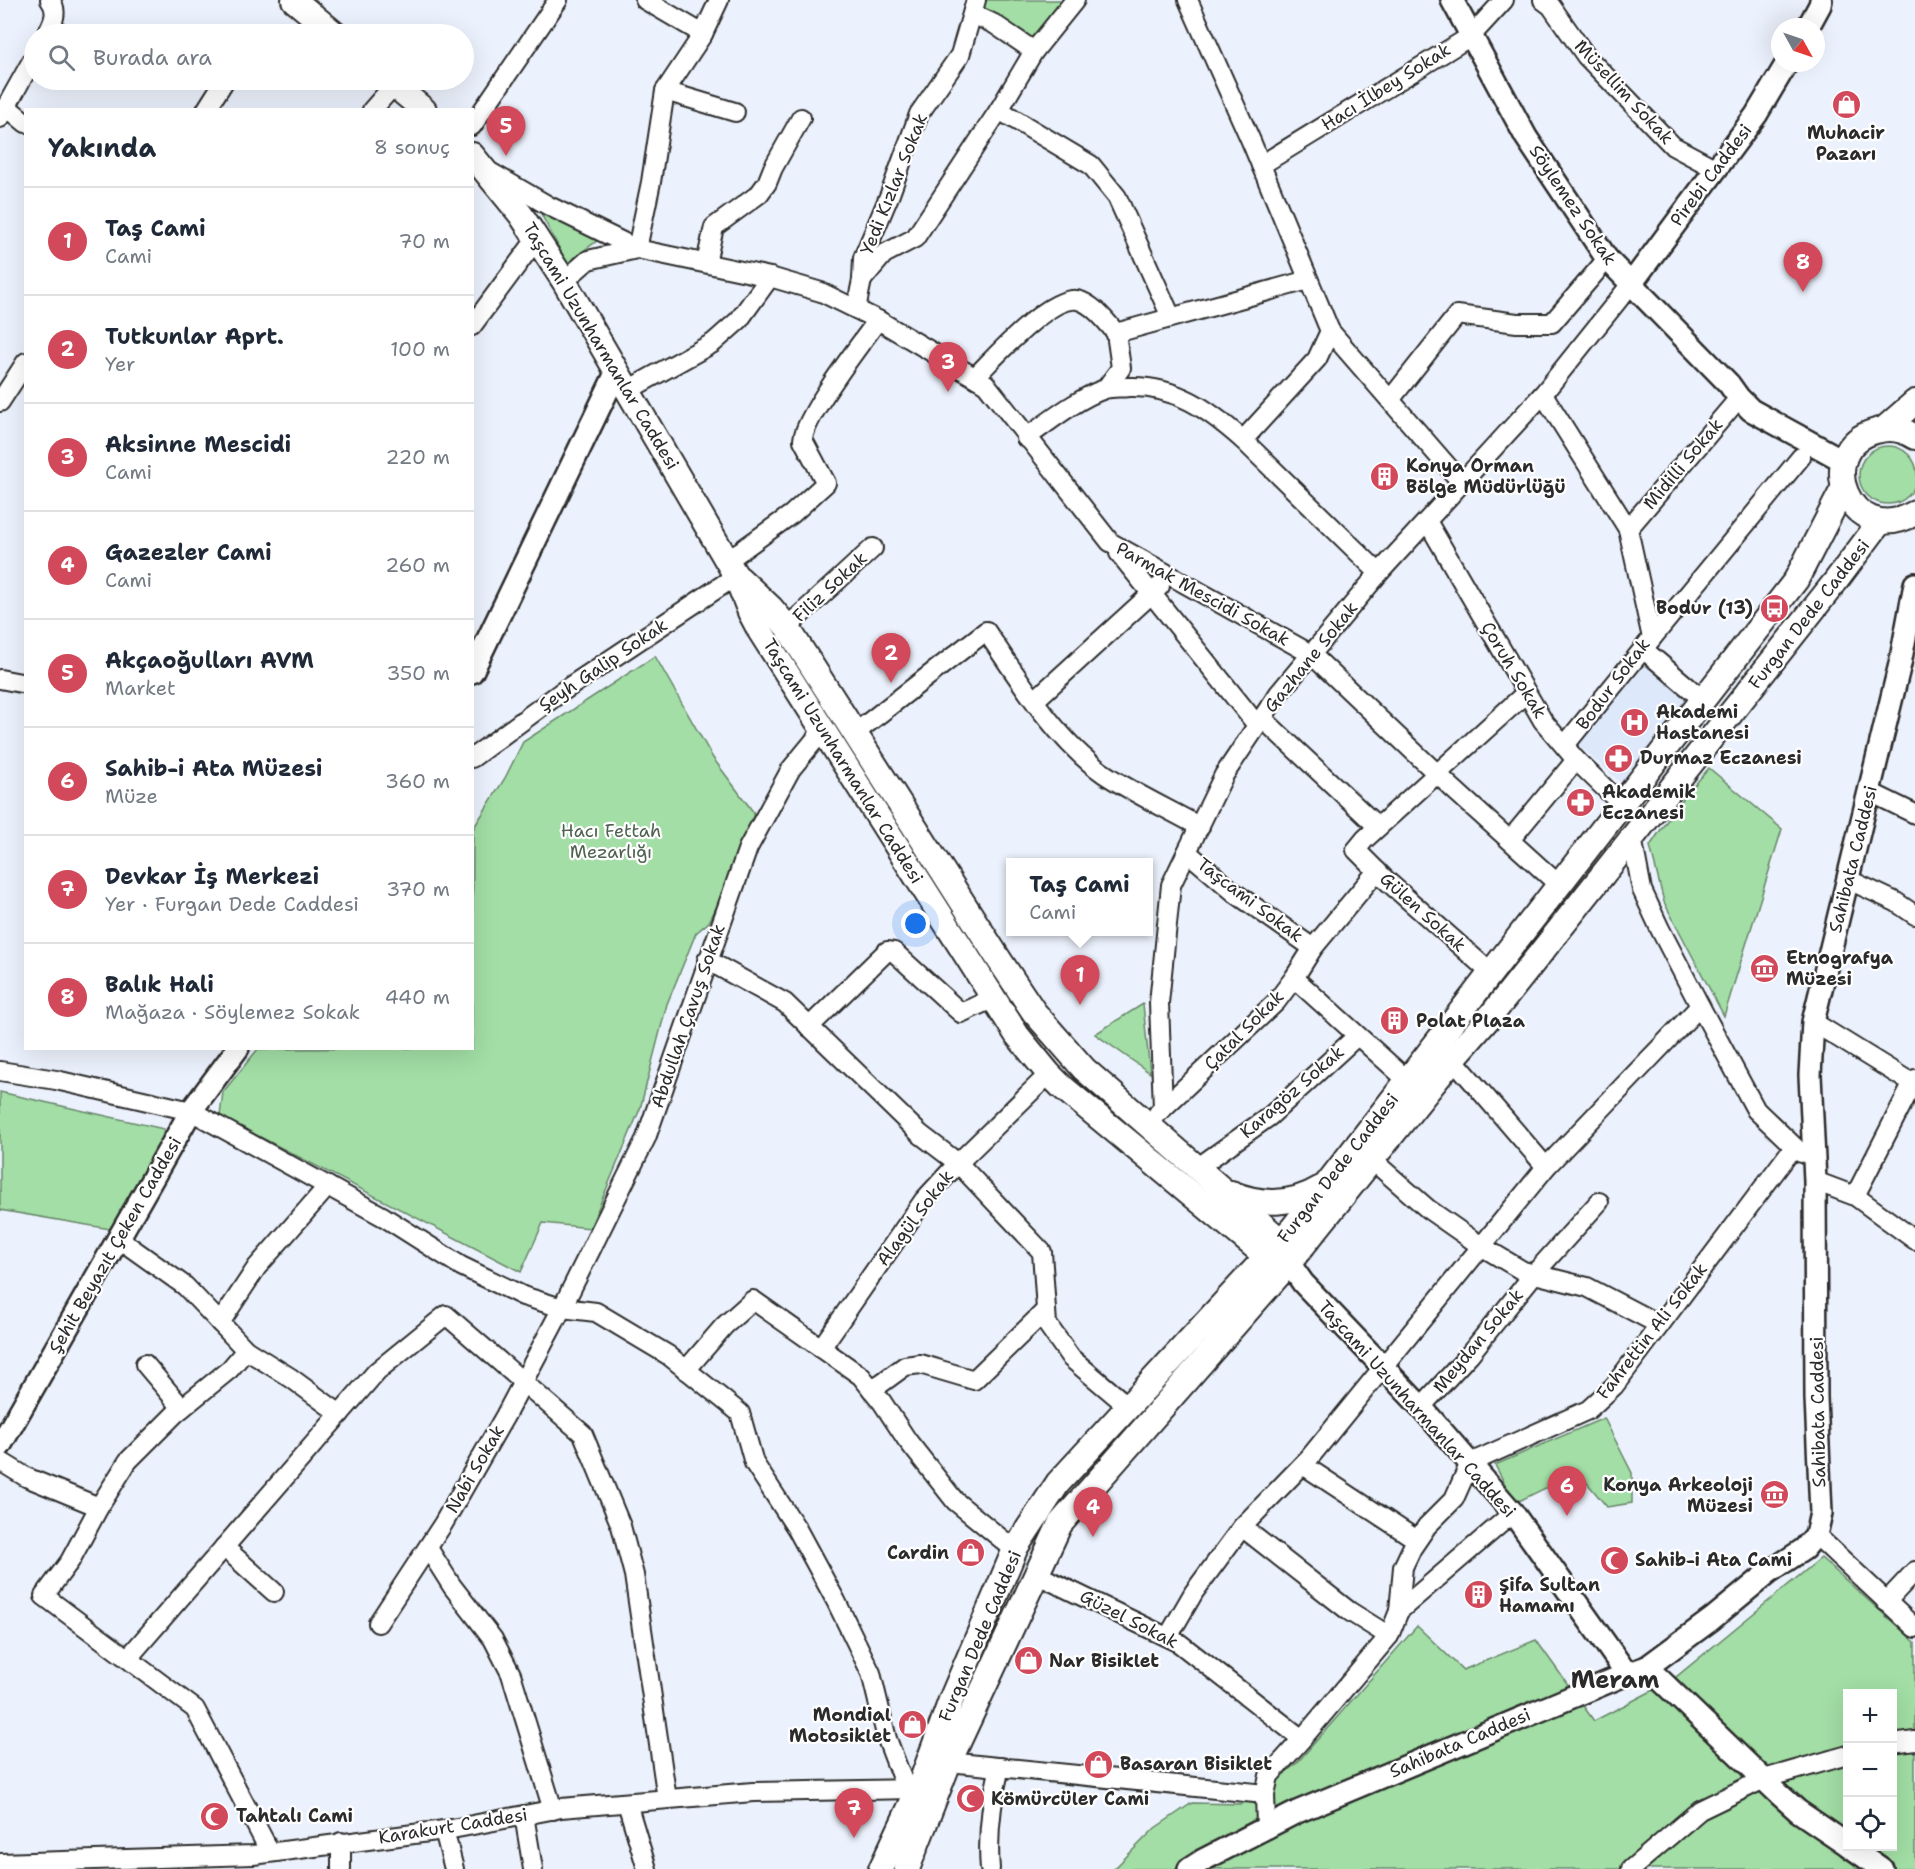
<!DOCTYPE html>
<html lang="tr">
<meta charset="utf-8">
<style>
:root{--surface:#fff;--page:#f6f6f7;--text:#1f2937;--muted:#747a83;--line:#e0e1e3;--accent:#d1495b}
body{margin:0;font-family:"Shantell Sans",sans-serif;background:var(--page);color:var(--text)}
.controls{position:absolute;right:18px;bottom:18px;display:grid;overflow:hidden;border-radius:0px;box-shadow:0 6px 24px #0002}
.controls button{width:54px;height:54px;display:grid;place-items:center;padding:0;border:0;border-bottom:2px solid var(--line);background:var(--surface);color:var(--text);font:30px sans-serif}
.compass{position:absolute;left:1771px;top:18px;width:54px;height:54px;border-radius:50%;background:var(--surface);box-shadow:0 6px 24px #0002;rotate:130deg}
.you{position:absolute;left:916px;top:924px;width:21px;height:21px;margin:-15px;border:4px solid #fff;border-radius:50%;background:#1a73e8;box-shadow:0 0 0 9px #1a73e833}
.badge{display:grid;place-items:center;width:39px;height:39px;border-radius:50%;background:var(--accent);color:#fff;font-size:20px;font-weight:700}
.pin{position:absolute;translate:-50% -50px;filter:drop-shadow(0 2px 3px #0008)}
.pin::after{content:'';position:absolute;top:32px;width:21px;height:18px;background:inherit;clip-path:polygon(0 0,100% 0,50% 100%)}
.popup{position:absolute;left:1006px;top:858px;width:147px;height:78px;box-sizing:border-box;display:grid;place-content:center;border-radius:0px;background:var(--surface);filter:drop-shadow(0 2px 4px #0005);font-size:20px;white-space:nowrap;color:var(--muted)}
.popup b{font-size:22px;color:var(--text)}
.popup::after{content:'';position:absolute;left:50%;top:100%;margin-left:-12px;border:12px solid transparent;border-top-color:var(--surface)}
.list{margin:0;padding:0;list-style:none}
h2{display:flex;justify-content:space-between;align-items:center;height:78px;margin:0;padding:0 24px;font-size:26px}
h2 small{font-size:20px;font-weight:400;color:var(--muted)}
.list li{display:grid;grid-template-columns:39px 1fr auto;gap:18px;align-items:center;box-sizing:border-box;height:108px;padding:0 24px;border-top:2px solid var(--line)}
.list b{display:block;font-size:22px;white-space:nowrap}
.list p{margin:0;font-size:20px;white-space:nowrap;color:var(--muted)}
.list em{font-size:20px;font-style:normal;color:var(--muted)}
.icon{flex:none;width:33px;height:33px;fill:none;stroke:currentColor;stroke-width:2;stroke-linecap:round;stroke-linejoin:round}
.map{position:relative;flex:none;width:1915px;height:1869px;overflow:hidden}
.search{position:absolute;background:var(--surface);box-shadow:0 6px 24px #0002;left:24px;top:24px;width:450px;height:66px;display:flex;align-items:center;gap:15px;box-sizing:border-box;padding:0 21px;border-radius:33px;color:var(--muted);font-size:22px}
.panel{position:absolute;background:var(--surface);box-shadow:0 6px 24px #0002;left:24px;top:108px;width:450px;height:942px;border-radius:0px}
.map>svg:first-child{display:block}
.built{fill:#dee8fb}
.green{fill:#a2dea5;stroke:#668468;stroke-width:1.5;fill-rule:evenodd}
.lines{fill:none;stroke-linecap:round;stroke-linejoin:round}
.minor-casing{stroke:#2b2b2b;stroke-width:22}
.tertiary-casing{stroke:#2b2b2b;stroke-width:26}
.secondary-casing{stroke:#2b2b2b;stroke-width:28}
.minor{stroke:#fff;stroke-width:18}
.tertiary{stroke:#fff;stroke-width:21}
.secondary{stroke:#fff;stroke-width:24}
.labels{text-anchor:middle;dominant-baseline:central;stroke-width:4.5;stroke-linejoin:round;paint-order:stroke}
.street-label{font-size:18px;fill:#2b2b2b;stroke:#fff}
.poi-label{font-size:18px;font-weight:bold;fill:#2b2b2b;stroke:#fff;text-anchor:start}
.park-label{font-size:18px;fill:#4f6150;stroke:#fff}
.district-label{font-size:24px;font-weight:bold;fill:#2b2b2b;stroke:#fff}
</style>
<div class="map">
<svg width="1915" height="1869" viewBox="0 0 1915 1869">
<rect width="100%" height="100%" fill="#ecf2fd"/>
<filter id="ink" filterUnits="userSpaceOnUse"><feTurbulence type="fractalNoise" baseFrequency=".0167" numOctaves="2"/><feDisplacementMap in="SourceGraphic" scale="12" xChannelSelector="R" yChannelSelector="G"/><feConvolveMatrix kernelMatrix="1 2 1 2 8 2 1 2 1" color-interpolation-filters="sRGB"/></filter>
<g filter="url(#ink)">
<path class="built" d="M1646 658 1691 701 1627 788 1576 743Z"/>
<g class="green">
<path d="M985 0H1065L1033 44 982 9Z"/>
<path d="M538 208 598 240 567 263Z"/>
<circle cx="1888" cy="475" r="29"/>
<path d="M655 656 713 758 754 813 739 861 709 922 696 933 667 1004 640 1109 590 1228 543 1223 521 1272 220 1116 223 1092 258 1049 472 1048 473 829 505 778 523 742Z"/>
<path d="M1709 768 1782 829 1724 1016 1664 902 1650 846 1676 807Z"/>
<path d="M1143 1004 1150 1073 1095 1034Z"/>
<path d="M0 1092 164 1129 158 1159 110 1229 0 1210Z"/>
<path d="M1604 1418 1632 1473V1503L1607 1507 1578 1472 1515 1503 1495 1465Z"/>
<path d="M1821 1558 1915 1642V1869H1114L1155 1828 1192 1803 1242 1804 1296 1764 1417 1626 1463 1670 1536 1640 1594 1721 1671 1681ZM1848 1694H1892V1846H1848Z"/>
</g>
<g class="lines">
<defs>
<g id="minor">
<path d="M645 0 703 34"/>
<path d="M1188 0 1251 141 1330 331 1317 359 1243 440"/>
<path d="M1543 0 1551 6 1586 56 1673 146 1716 169"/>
<path d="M973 14 994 24 1034 51"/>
<path d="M47 34C53 23 59 11 50 0"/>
<path d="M665 91 735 112"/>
<path d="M7 107 26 123"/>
<path d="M206 110 225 80"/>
<path d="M372 110 394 85"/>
<path d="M999 110 1091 165 1117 197 1171 317"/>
<path d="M0 118 34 57"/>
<path d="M472 126 558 0"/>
<path d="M1261 165 1471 36 1504 0"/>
<path d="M492 173 549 206 637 249 770 277 821 292 878 320 986 384 1110 542 1311 654 1451 787 1559 885"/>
<path d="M706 263 714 227 759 194 767 183 773 168 801 118"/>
<path d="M862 280 884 254 915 238 999 110 1034 51 1075 0"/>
<path d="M564 281 588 260 637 249 651 182 665 91 703 34 719 0"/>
<path d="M856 309 862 280 863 258 890 194 919 114 960 55 976 0"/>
<path d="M472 326 537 238"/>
<path d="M1330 331 1462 483"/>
<path d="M975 377C993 359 1050 295 1077 300 1092 303 1106 321 1116 333"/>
<path d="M1106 388 1121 368 1116 333 1308 280"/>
<path d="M628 390 713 343 739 320 770 277"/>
<path d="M1543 394 1628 529 1652 638 1565 745"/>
<path d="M1390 400 1457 315 1517 323H1552L1607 259"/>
<path d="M0 402 26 362"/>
<path d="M1026 438C1048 422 1080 397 1105 389 1112 387 1121 388 1128 387 1176 385 1209 410 1243 440L1379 573"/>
<path d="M1427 521 1543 721 1576 760 1621 804"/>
<path d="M1628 529 1739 398"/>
<path d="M1119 553 1257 725"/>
<path d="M728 560 792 514 826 483 803 440C804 417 861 343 878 320"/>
<path d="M787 627 873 548"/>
<path d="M1652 638 1801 457"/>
<path d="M1643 649 1702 699"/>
<path d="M0 679 26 684"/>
<path d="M1035 700 1160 586"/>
<path d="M1262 718 1378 827"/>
<path d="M855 733 986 631C1019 679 1055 739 1103 773 1133 793 1168 809 1200 827"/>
<path d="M472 758 560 693 736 576"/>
<path d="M1870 792 1915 814"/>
<path d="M1632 837 1642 890 1660 929 1700 1006 1756 1110 1801 1153"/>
<path d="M1510 840 1576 760"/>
<path d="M1187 852 1235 893 1313 948"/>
<path d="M1847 879 1896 902 1915 915"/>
<path d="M707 960 785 1003 920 1134 958 1163 1042 1252 1047 1324 1071 1358 1129 1407"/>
<path d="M1491 973 1386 880 1356 850 1365 839 1526 693"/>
<path d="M1294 978 1407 1080"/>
<path d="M1813 1022 1915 1085"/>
<path d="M809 1027 887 951 894 952 961 1013 983 1003 994 1000"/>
<path d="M1453 1059 1546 1167"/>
<path d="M0 1071 56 1080 191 1111 384 1217 461 1266 523 1296 562 1308 596 1312 668 1355 740 1413 754 1463 797 1529 836 1601 871 1673 887 1739 906 1789"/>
<path d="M1163 1108 1159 1003 1171 885 1224 775 1279 693 1379 573 1543 394 1631 284"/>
<path d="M1158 1113 1276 1002 1294 978 1313 948 1377 871"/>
<path d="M1372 1160 1428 1209 1481 1246 1523 1271 1587 1287 1660 1325"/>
<path d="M1197 1168 1270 1116 1357 1036"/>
<path d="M1815 1181 1855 1196 1915 1240"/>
<path d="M1855 1196 1915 1079"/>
<path d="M119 1239 185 1286 246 1350"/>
<path d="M220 1323 257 1267 328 1186"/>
<path d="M821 1348 924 1200 958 1163 1049 1074"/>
<path d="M145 1364 182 1408"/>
<path d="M686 1370 724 1326 753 1300 861 1376 882 1402 907 1440 955 1501 1015 1550"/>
<path d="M872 1390 905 1366 920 1364 974 1380 1046 1310"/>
<path d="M1421 1407 1469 1355 1534 1274 1599 1202"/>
<path d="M0 1461 26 1477 99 1507 128 1461 176 1413 230 1369 246 1350 291 1378 340 1414"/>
<path d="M1303 1465 1417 1540"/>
<path d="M99 1507 70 1561 44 1596 195 1709 270 1852"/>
<path d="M1242 1527 1349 1611 1389 1636"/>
<path d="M1816 1535 1915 1628"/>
<path d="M224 1547 274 1592"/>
<path d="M428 1548 452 1586 493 1639 511 1674 553 1810"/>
<path d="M1036 1574 1179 1643 1302 1739"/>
<path d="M1886 1602 1915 1571"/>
<path d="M1399 1611 1403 1567 1412 1548 1427 1526 1454 1499 1470 1463 1588 1410 1614 1386 1793 1148"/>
<path d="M378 1623 443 1524 505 1416 562 1308 646 1138 748 848 791 769 823 730"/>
<path d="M1168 1637 1194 1592 1242 1527 1310 1457 1546 1167 1700 1006"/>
<path d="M128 1658 377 1371 446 1315 583 1434 621 1526 634 1575 667 1799"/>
<path d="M1892 1744 1915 1741"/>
<path d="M949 1762 1265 1794"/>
<path d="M627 1803 647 1869"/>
<path d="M524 1815 533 1869"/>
<path d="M1266 1827 1265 1794 1269 1776 1302 1739 1389 1636 1399 1611 1513 1513"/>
<path d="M444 1830 454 1869"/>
<path d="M341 1842V1869"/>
<path d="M0 1863 253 1855 452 1829 561 1808 753 1792 915 1789"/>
<path d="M990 1869C987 1833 991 1802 1000 1767"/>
<path d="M1631 1869 1700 1810 1764 1779 1848 1755"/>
</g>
<g id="tertiary">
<path d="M1452 0 1526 137 1607 259 1729 384 1739 398 1751 410 1844 461"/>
<path d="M1808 27 1820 5 1821 0"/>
<path d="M1631 284 1756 115 1787 63"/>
<path d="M472 672 617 371"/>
<path d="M1289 1263 1303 1283 1421 1407 1513 1513 1627 1674"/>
<path d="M0 1446 191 1111 238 1048"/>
<path d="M1647 1667 1779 1794 1798 1811 1848 1845"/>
<path d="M1849 1846 1882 1869"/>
<path d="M1189 1869 1203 1860 1297 1812 1627 1674 1647 1667 1712 1619 1769 1572 1804 1549 1816 1535 1821 1513 1816 1398 1815 1181 1810 1075 1813 1022 1900 664 1915 584"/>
</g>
<g id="secondary">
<path d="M294 0 335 34"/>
<path d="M388 80 424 110"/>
<path d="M472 155 521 215 564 281 736 576 750 612 760 631 1017 1035 1049 1074 1061 1086 1267 1257 1281 1261"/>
<path d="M1884 429 1915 402"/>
<path d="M1915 437C1903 429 1889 427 1876 431 1811 448 1848 551 1915 513"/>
<path d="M740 579 771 608 787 627 1000 961 1034 1012 1084 1069 1281 1241 1286 1255"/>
<path d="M1231 1193C1262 1206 1293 1205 1321 1188"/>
<path d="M881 1869 919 1788 951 1700 1016 1547 1058 1483 1292 1229 1796 580 1843 489"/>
<path d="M907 1869 949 1762 1060 1524 1289 1263 1453 1059 1493 1013 1835 582 1880 522"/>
</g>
</defs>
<use href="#minor" class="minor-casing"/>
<use href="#tertiary" class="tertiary-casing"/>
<use href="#secondary" class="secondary-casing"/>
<use href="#minor" class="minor"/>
<use href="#tertiary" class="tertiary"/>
<use href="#secondary" class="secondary"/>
</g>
</g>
<defs>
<symbol id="shop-disc" viewBox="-11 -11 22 22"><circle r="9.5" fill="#d1495b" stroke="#fff"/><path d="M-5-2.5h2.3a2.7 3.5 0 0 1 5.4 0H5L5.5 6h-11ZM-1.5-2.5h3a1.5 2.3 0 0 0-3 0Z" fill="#fff"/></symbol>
<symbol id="building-disc" viewBox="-11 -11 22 22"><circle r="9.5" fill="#d1495b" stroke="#fff"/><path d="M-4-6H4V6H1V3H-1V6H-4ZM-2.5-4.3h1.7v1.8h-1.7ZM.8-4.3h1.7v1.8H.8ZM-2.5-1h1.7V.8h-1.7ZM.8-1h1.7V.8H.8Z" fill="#fff"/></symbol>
<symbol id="bus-disc" viewBox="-11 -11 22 22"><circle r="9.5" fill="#d1495b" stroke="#fff"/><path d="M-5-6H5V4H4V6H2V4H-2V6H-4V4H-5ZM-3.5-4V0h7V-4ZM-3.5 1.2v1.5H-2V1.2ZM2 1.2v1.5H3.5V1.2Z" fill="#fff"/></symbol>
<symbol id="hospital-disc" viewBox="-11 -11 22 22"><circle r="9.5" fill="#d1495b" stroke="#fff"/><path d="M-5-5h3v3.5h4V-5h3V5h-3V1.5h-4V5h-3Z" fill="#fff"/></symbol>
<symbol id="pharmacy-disc" viewBox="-11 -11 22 22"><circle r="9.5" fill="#d1495b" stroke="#fff"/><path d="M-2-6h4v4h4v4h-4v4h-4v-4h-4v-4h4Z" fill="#fff"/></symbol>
<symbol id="museum-disc" viewBox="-11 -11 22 22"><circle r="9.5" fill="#d1495b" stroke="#fff"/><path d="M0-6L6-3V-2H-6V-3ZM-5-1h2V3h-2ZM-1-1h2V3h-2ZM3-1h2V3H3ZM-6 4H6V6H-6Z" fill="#fff"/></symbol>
<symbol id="mosque-disc" viewBox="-11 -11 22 22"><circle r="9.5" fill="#d1495b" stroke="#fff"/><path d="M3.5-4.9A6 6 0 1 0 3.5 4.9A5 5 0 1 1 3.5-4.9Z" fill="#fff"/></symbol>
</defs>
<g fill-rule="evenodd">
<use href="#shop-disc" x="1830" y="88" width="33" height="33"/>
<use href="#building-disc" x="1368" y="460" width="33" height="33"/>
<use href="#bus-disc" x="1758" y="592" width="33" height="33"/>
<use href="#hospital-disc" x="1618" y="706" width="33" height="33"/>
<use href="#pharmacy-disc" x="1602" y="742" width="33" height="33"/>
<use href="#pharmacy-disc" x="1564" y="786" width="33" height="33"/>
<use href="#museum-disc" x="1748" y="952" width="33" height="33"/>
<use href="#building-disc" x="1378" y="1004" width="33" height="33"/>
<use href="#museum-disc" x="1758" y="1478" width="33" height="33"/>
<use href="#shop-disc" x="954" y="1536" width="33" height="33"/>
<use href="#mosque-disc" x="1598" y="1544" width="33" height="33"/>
<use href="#building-disc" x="1462" y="1578" width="33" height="33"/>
<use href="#shop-disc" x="1012" y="1644" width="33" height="33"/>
<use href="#shop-disc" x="896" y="1708" width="33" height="33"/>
<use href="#shop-disc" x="1082" y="1748" width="33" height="33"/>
<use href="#mosque-disc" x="954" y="1782" width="33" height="33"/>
<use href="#mosque-disc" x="198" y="1800" width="33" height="33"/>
</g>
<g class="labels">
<g class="street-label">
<text transform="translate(1386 87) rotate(-32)">Hacı İlbey Sokak</text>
<text transform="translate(1624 92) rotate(47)">Müsellim Sokak</text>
<text transform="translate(1711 175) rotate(-53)">Pirebi Caddesi</text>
<text transform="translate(894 184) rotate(-68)">Yedi Kızlar Sokak</text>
<text transform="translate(1573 205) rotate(56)">Söylemez Sokak</text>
<text transform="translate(601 346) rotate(59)">Taşcami Uzunharmanlar Caddesi</text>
<text transform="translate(1683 464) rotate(-50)">Midilli Sokak</text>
<text transform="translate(830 587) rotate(-43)">Filiz Sokak</text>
<text transform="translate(1203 594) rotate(29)">Parmak Mescidi Sokak</text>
<text transform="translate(1809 614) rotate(-52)">Furgan Dede Caddesi</text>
<text transform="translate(1311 657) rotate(-51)">Gazhane Sokak</text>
<text transform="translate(603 665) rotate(-34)">Şeyh Galip Sokak</text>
<text transform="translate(1514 670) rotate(59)">Çoruh Sokak</text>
<text transform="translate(1613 684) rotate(-53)">Bodur Sokak</text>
<text transform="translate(843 761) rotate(58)">Taşcami Uzunharmanlar Caddesi</text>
<text transform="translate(1853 859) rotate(-76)">Sahibata Caddesi</text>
<text transform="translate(1250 900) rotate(37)">Taşcami Sokak</text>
<text transform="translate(1423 912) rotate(42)">Gülen Sokak</text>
<text transform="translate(688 1016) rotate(-71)">Abdullah Çavuş Sokak</text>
<text transform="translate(1244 1030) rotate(-45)">Çatal Sokak</text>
<text transform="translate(1292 1092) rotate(-41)">Karagöz Sokak</text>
<text transform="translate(1338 1168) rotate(-52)">Furgan Dede Caddesi</text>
<text transform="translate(915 1218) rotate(-53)">Alagül Sokak</text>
<text transform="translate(115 1245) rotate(-60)">Şehit Beyazıt Çeken Caddesi</text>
<text transform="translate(1652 1331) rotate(-52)">Fahrettin Ali Sokak</text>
<text transform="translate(1478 1341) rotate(-50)">Meydan Sokak</text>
<text transform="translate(1417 1409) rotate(48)">Taşcami Uzunharmanlar Caddesi</text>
<text transform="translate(1818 1412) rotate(-91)">Sahibata Caddesi</text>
<text transform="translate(475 1469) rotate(-60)">Nabi Sokak</text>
<text transform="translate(1129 1619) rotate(27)">Güzel Sokak</text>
<text transform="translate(980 1636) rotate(-67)">Furgan Dede Caddesi</text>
<text transform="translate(1460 1743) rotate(-23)">Sahibata Caddesi</text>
<text transform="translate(453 1826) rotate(-9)">Karakurt Caddesi</text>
</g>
<g class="poi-label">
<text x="1846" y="133" text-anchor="middle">Muhacir<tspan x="1846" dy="21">Pazarı</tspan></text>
<text x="1406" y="466">Konya Orman<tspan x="1406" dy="21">Bölge Müdürlüğü</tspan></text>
<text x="1753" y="608" text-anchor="end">Bodur (13)</text>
<text x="1656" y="712">Akademi<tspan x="1656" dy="21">Hastanesi</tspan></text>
<text x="1640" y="758">Durmaz Eczanesi</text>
<text x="1602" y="792">Akademik<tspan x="1602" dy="21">Eczanesi</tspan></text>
<text x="1786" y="958">Etnografya<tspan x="1786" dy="21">Müzesi</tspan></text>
<text x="1416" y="1021">Polat Plaza</text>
<text x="1753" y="1485" text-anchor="end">Konya Arkeoloji<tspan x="1753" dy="21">Müzesi</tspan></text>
<text x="949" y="1553" text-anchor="end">Cardin</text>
<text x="1635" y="1560">Sahib-i Ata Cami</text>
<text x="1499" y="1585">Şifa Sultan<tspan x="1499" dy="21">Hamamı</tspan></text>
<text x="1049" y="1661">Nar Bisiklet</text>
<text x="891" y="1715" text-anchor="end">Mondial<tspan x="891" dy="21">Motosiklet</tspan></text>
<text x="1120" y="1764">Basaran Bisiklet</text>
<text x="991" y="1799">Kömürcüler Cami</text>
<text x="236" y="1816">Tahtalı Cami</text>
</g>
<g class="park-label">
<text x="611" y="831">Hacı Fettah<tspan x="611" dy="21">Mezarlığı</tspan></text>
</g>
<g class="district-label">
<text x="1615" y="1680">Meram</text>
</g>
</g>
</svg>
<div class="controls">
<button>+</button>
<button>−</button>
<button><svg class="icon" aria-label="locate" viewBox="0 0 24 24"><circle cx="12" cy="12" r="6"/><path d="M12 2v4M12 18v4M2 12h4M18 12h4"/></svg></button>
</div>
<svg class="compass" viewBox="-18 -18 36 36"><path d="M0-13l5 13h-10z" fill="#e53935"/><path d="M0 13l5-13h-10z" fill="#747a83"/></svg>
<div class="you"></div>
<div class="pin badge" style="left:1080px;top:1005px">1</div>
<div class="popup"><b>Taş Cami</b>Cami</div>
<div class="pin badge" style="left:891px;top:683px">2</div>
<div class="pin badge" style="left:948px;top:392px">3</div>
<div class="pin badge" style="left:1093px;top:1537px">4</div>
<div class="pin badge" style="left:506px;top:156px">5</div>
<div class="pin badge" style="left:1567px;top:1516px">6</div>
<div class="pin badge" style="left:854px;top:1838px">7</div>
<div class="pin badge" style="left:1803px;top:292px">8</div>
<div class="search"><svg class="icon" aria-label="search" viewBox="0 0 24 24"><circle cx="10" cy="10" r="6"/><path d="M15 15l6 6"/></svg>Burada ara</div>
<section class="panel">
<h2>Yakında<small>8 sonuç</small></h2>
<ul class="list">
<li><span class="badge">1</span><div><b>Taş Cami</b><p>Cami</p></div><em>70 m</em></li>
<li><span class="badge">2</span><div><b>Tutkunlar Aprt.</b><p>Yer</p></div><em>100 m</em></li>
<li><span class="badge">3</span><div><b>Aksinne Mescidi</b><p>Cami</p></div><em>220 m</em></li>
<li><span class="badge">4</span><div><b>Gazezler Cami</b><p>Cami</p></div><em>260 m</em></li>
<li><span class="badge">5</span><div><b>Akçaoğulları AVM</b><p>Market</p></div><em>350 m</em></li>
<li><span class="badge">6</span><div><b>Sahib-i Ata Müzesi</b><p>Müze</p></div><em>360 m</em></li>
<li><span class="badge">7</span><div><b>Devkar İş Merkezi</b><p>Yer · Furgan Dede Caddesi</p></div><em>370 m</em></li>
<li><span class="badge">8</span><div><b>Balık Hali</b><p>Mağaza · Söylemez Sokak</p></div><em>440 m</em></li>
</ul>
</section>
</div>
